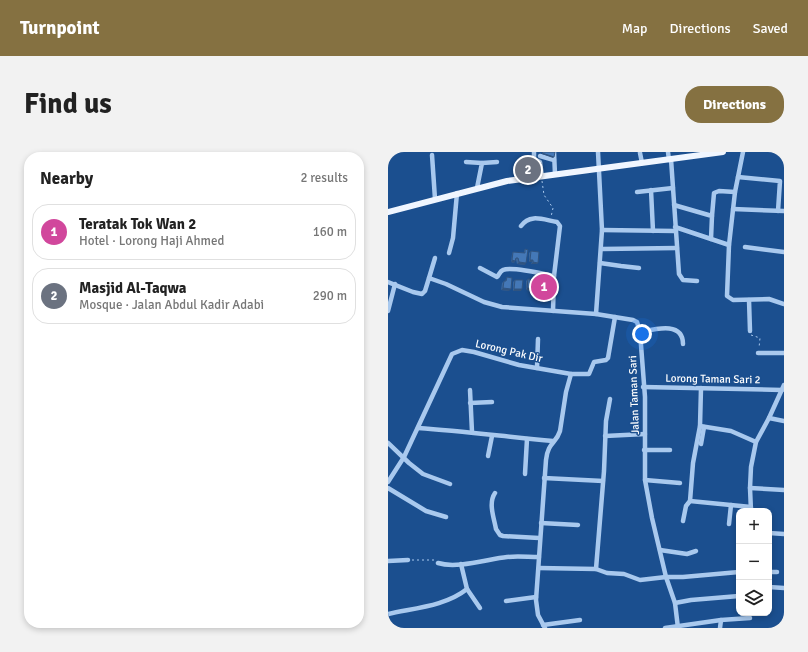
<!DOCTYPE html>
<meta charset="utf-8">
<style>
:root{--surface:#fff;--page:#f2f2f2;--text:#222;--muted:#767676;--line:#e0e0e0;--accent:#857141}
body{margin:0;font-family:Signika,sans-serif;background:var(--page);color:var(--text)}
.controls{position:absolute;right:12px;bottom:12px;display:grid;overflow:hidden;border-radius:8px;box-shadow:0 2px 6px #0003}
.controls button{width:36px;height:36px;display:grid;place-items:center;padding:0;border:0;border-bottom:1px solid var(--line);background:var(--surface);color:var(--text);font:20px sans-serif}
.you{position:absolute;left:254px;top:182px;width:14px;height:14px;margin:-10px;border:3px solid #fff;border-radius:50%;background:#1a73e8;box-shadow:0 0 0 6px #1a73e833}
.badge{display:grid;place-items:center;width:26px;height:26px;border-radius:50%;background:var(--accent);color:#fff;font-size:13px;font-weight:700}
.pin{position:absolute;translate:-50% -50%;border:2px solid #fff;box-shadow:0 1px 4px #0006}
.list{margin:0;padding:0;list-style:none}
h2{display:flex;justify-content:space-between;align-items:center;height:52px;margin:0;padding:0 16px;font-size:17px}
h2 small{font-size:13px;font-weight:400;color:var(--muted)}
.list li{display:grid;grid-template-columns:26px 1fr auto;gap:12px;align-items:center;box-sizing:border-box;height:56px;margin:0 8px 8px;padding:0 8px;border:1px solid var(--line);border-radius:16px}
.list b{display:block;font-size:15px;white-space:nowrap}
.list p{margin:0;font-size:13px;white-space:nowrap;color:var(--muted)}
.list em{font-size:13px;font-style:normal;color:var(--muted)}
.icon{flex:none;width:22px;height:22px;fill:none;stroke:currentColor;stroke-width:2;stroke-linecap:round;stroke-linejoin:round}
.map{position:relative;flex:none;width:396px;height:476px;overflow:hidden;border-radius:16px}
header{display:flex;align-items:center;gap:24px;box-sizing:border-box;height:56px;padding:0 20px;background:var(--accent);color:#fff}
header strong{font-size:19px}
nav{display:flex;gap:22px;margin-inline-start:auto;font-size:14px}
.intro{display:flex;align-items:center;justify-content:space-between;box-sizing:border-box;height:96px;padding:0 24px}
h1{margin:0;font-size:28px}
.button{padding:10px 18px;border-radius:16px;background:var(--accent);color:#fff;font-size:14px;font-weight:700}
main{display:flex;gap:24px;padding:0 24px}
aside{flex:1;background:var(--surface);border-radius:16px;box-shadow:0 2px 6px #0003}
.map>svg:first-child{display:block}
.lines{fill:none;stroke-linecap:round;stroke-linejoin:round}
.path{stroke:#a9c9ee;stroke-width:1;stroke-dasharray:2 3;stroke-linecap:butt}
.minor{stroke:#a9c9ee;stroke-width:4.5}
.major{stroke:#f0f6ff;stroke-width:6}
.wall{fill:#3a679d}
.shaded-wall{fill:#305480}
.building{fill:#4478b7;stroke:#305480}
.labels{text-anchor:middle;dominant-baseline:central;stroke-width:3;stroke-linejoin:round;paint-order:stroke}
.street-label{font-size:11px;fill:#fff;stroke:#1b4f8f}
</style>
<header>
<strong>Turnpoint</strong>
<nav><a>Map</a><a>Directions</a><a>Saved</a></nav>
</header>
<div class="intro"><h1>Find us</h1><a class="button">Directions</a></div>
<main>
<aside>
<h2>Nearby<small>2 results</small></h2>
<ul class="list">
<li><span class="badge" style="background:#d1479c">1</span><div><b>Teratak Tok Wan 2</b><p>Hotel · Lorong Haji Ahmed</p></div><em>160 m</em></li>
<li><span class="badge" style="background:#6b7280">2</span><div><b>Masjid Al-Taqwa</b><p>Mosque · Jalan Abdul Kadir Adabi</p></div><em>290 m</em></li>
</ul>
</aside>
<div class="map">
<svg width="396" height="476" viewBox="0 0 396 476">
<rect width="100%" height="100%" fill="#1b4f8f"/>
<g class="lines">
<g class="path">
<path d="M154 29 156 43 165 56 163 65"/>
<path d="M363 183 372 186 371 196"/>
<path d="M24 408H46"/>
</g>
<g class="minor">
<path d="M146 0V7L152 10 154 24"/>
<path d="M166 0 167 22"/>
<path d="M280 0 281 8"/>
<path d="M355 0 347 40 341 93 339 144 345 148 381 147 396 152"/>
<path d="M252 1 254 11"/>
<path d="M44 3 47 47"/>
<path d="M152 4 166 8"/>
<path d="M283 7 291 122 295 128 309 129"/>
<path d="M78 10 94 11 89 36"/>
<path d="M94 11 109 10"/>
<path d="M350 25 392 29 390 59"/>
<path d="M263 38 265 79"/>
<path d="M249 40 285 36"/>
<path d="M286 53 324 64 323 87"/>
<path d="M345 57 396 59"/>
<path d="M324 64 326 41 331 39 347 40"/>
<path d="M133 74C142 61 156 68 169 70L172 74 166 124 165 159"/>
<path d="M287 75 341 93"/>
<path d="M214 78 287 79"/>
<path d="M357 95 396 100"/>
<path d="M214 97 289 96"/>
<path d="M61 101 65 86 69 41"/>
<path d="M212 111 233 114 251 116"/>
<path d="M92 116 109 125C111 123 112 119 115 118 123 114 156 122 166 124"/>
<path d="M41 126 47 106"/>
<path d="M0 130 25 140 34 142 37 139 41 126 58 132 96 150 114 155 208 162 245 168 249 170 252 180 257 245V328L264 366 278 425 287 451 290 476"/>
<path d="M361 148 362 179"/>
<path d="M0 159 7 132"/>
<path d="M208 162 214 78 210 0"/>
<path d="M252 180C267 177 295 169 295 192"/>
<path d="M370 201H396"/>
<path d="M149 216 150 187"/>
<path d="M255 235 394 238"/>
<path d="M82 238 84 280"/>
<path d="M82 251 104 250"/>
<path d="M381 266 396 269"/>
<path d="M312 274 343 279 368 290"/>
<path d="M30 276C75 279 120 285 165 289"/>
<path d="M217 284 257 282"/>
<path d="M0 291 21 311 35 322 62 332"/>
<path d="M313 292 316 275"/>
<path d="M256 298H282"/>
<path d="M100 304 104 284"/>
<path d="M137 322 139 287"/>
<path d="M156 326 215 329"/>
<path d="M257 328 292 331"/>
<path d="M0 330 16 305 64 202 74 198 86 200 131 213 183 222H201L206 210 218 208 220 206 227 165"/>
<path d="M0 336 38 359 58 365"/>
<path d="M362 336 396 338"/>
<path d="M107 341C100 351 106 366 108 377L112 383 115 384 151 386"/>
<path d="M302 349 363 355"/>
<path d="M363 359 362 336 363 315 368 290 381 266 396 233"/>
<path d="M295 369 298 354 302 349 305 311 312 274 313 236"/>
<path d="M153 371 190 373"/>
<path d="M341 372 343 353"/>
<path d="M381 381 396 382"/>
<path d="M272 398 299 402 308 399"/>
<path d="M0 409 20 408"/>
<path d="M50 411C69 417 100 407 119 405 129 404 140 405 151 405"/>
<path d="M73 412 79 437 92 456"/>
<path d="M151 416 208 417 219 421 236 422 252 428 278 425H295L351 420"/>
<path d="M208 417 216 319 218 269 222 247"/>
<path d="M381 420H389"/>
<path d="M381 435 396 436"/>
<path d="M118 449 148 445"/>
<path d="M287 451 303 448 351 444"/>
<path d="M0 462C26 456 58 454 79 437"/>
<path d="M155 473 192 468"/>
<path d="M157 476 150 463 148 448 158 308C160 290 168 292 172 279L178 240 183 222"/>
<path d="M277 476 333 468 362 466"/>
<path d="M332 476 333 468"/>
</g>
<path class="major" d="M0 60 119 29 335 0"/>
</g>
<g class="wall">
<path d="M132 10 153 19 150 22H129V14Z"/>
<path d="M137 97V113L129 112 128 108H127L126 111 123 110 124 102 125 100 136 101V99Z"/>
<path d="M143 99 150 111 148 112H143L144 110H141V101Z"/>
<path d="M119 125 121 139 113 138 114 131 116 129H117Z"/>
<path d="M140 127 142 129 145 139 138 138V129Z"/>
<path d="M157 127 161 138 160 140 151 139 152 131 153 129H156Z"/>
<path d="M127 128 133 139H125V130Z"/>
</g>
<g class="shaded-wall">
<path d="M154 1 166 5 165 6 154 2Z"/>
<path d="M132 18 153 19 150 22H129Z"/>
<path d="M124 108 127 109 126 111 123 110Z"/>
<path d="M142 108H145L144 110H141Z"/>
<path d="M131 110 138 111 137 113 129 112Z"/>
<path d="M145 110 150 111 148 112H143Z"/>
<path d="M115 136 123 137 121 139 113 138Z"/>
<path d="M139 136 146 137 145 139 138 138Z"/>
<path d="M126 137H134L133 139H125Z"/>
<path d="M153 137 161 138 160 140 151 139Z"/>
</g>
<g class="building">
<path d="M155 0H167L166 5 154 1Z"/>
<path d="M132 10 153 11V19L132 18Z"/>
<path d="M137 97 140 98 138 111 131 110 130 106H128L127 109 124 108 125 100 137 101Z"/>
<path d="M143 99 151 100 150 111 145 110V108H142Z"/>
<path d="M119 125 124 126 123 137 115 136 116 129H118Z"/>
<path d="M140 127H142V129H147L146 137 139 136Z"/>
<path d="M157 127 161 128V138L153 137V129L157 130Z"/>
<path d="M127 128H135L134 137H126Z"/>
</g>
<g class="labels">
<g class="street-label">
<text transform="translate(121 199) rotate(13)">Lorong Pak Dir</text>
<text transform="translate(325 227) rotate(1)">Lorong Taman Sari 2</text>
<text transform="translate(246 243) rotate(-92)">Jalan Taman Sari</text>
</g>
</g>
</svg>
<div class="controls">
<button>+</button>
<button>−</button>
<button><svg class="icon" aria-label="layers" viewBox="0 0 24 24"><path d="M12 4l9 5-9 5-9-5zM3 14l9 5 9-5"/></svg></button>
</div>
<div class="you"></div>
<div class="pin badge" style="left:156px;top:135px;background:#d1479c">1</div>
<div class="pin badge" style="left:140px;top:18px;background:#6b7280">2</div>
</div>
</main>
